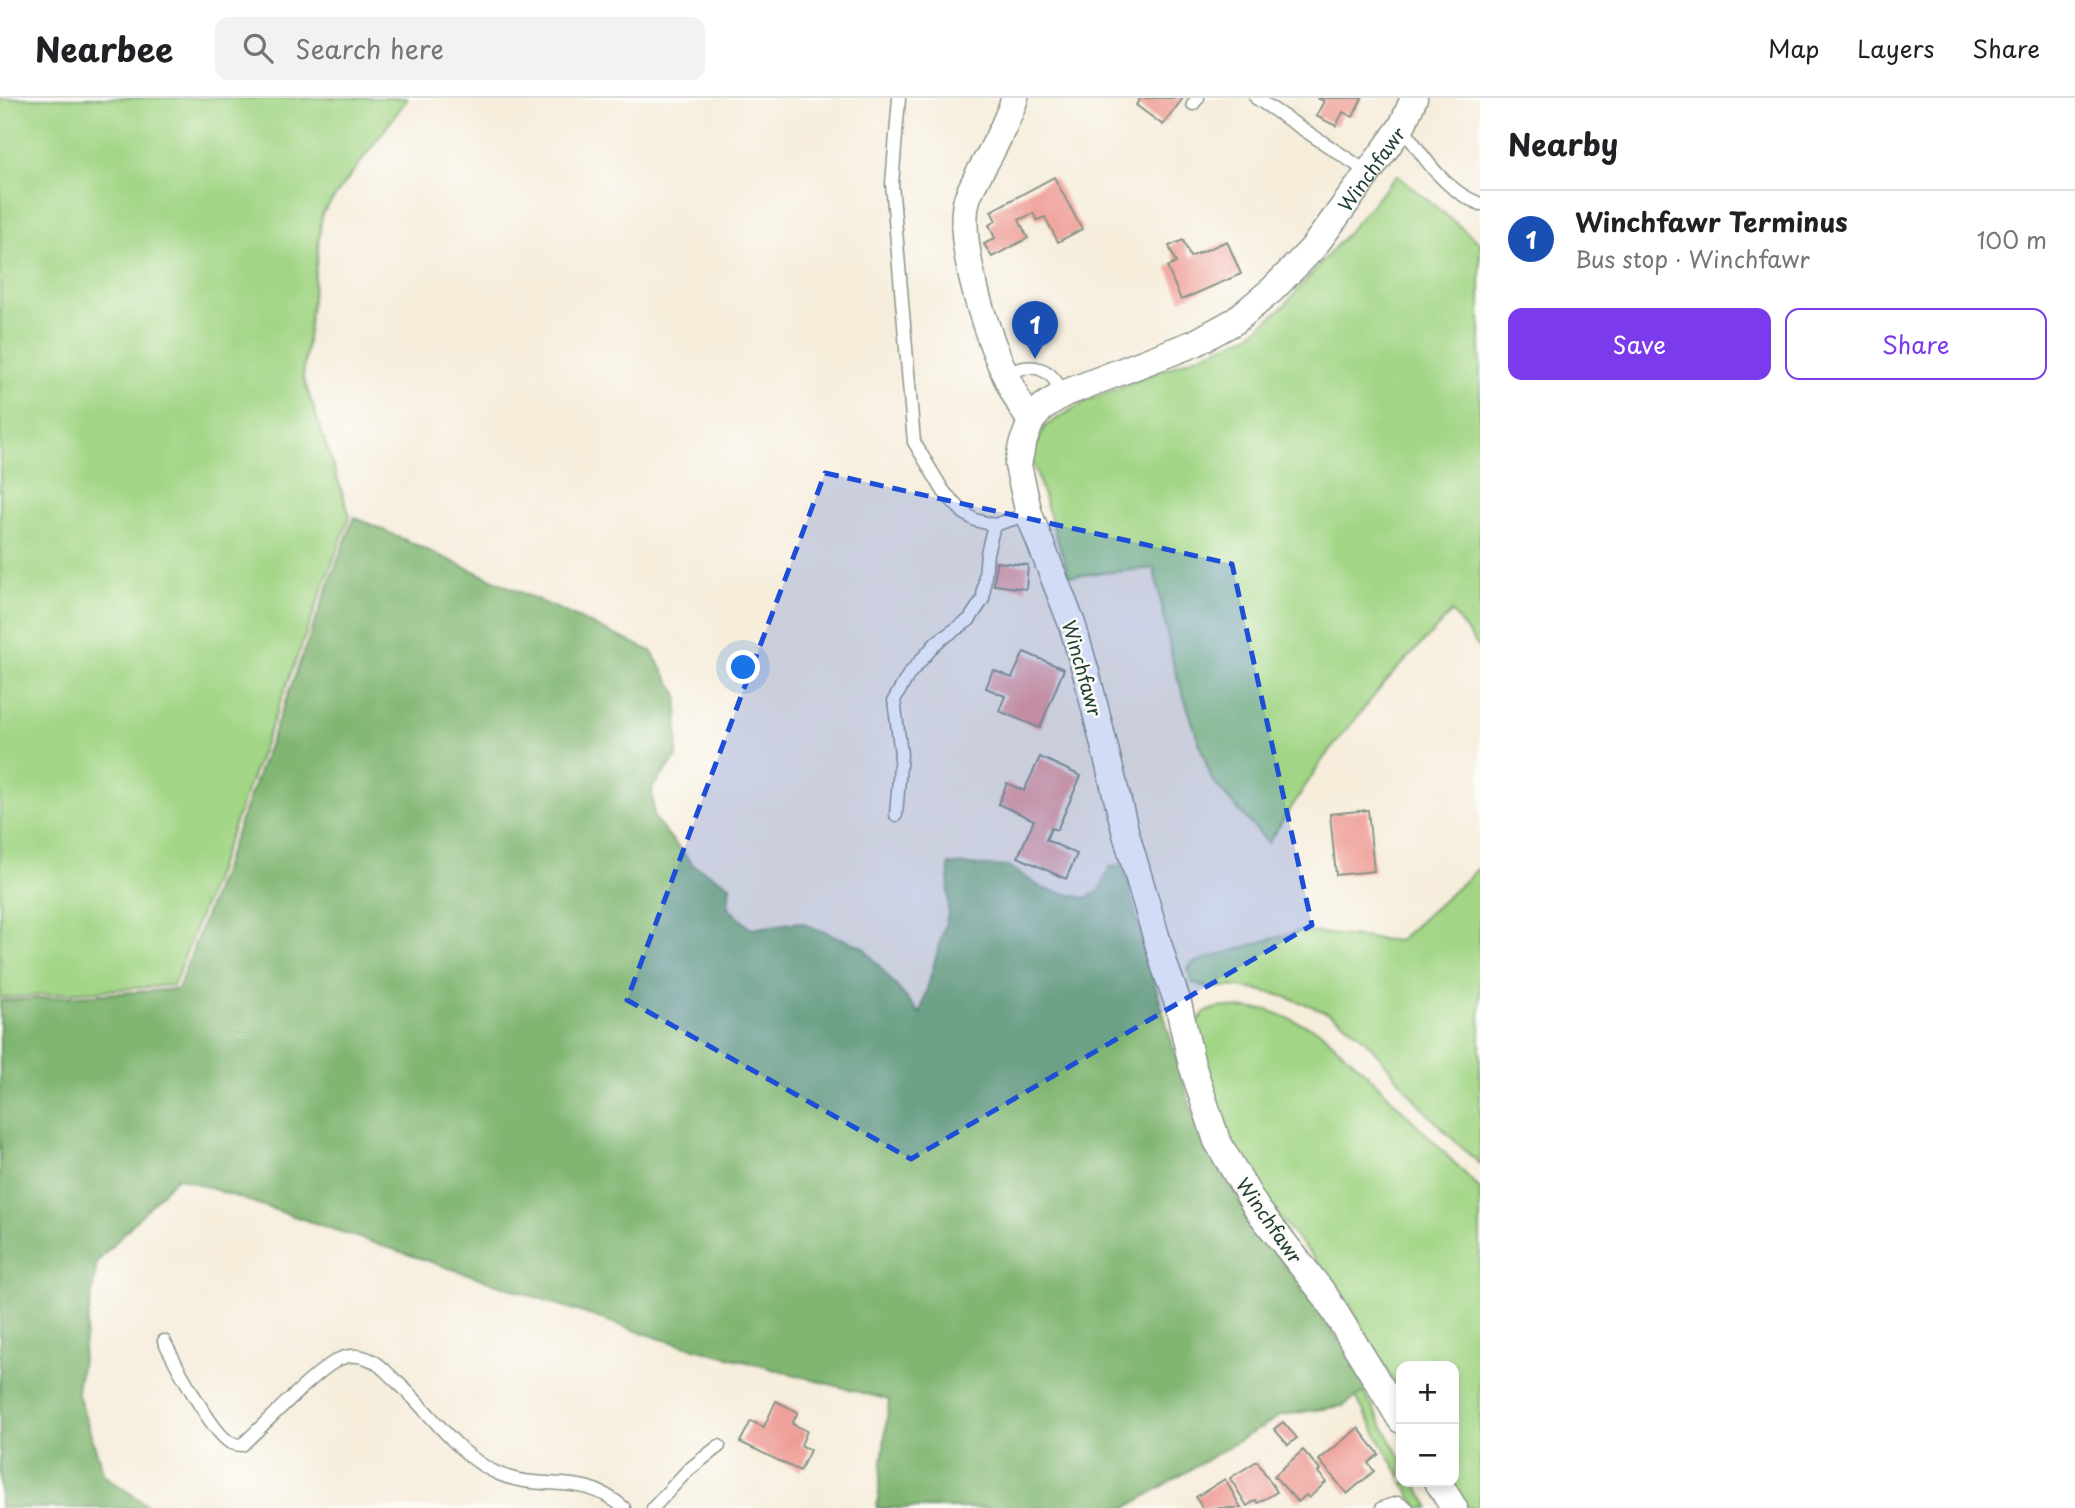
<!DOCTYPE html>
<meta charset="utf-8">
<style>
:root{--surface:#fff;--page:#f2f2f2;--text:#202124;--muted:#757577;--line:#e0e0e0;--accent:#7c3aed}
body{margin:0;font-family:"Playpen Sans",sans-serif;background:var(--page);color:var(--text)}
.controls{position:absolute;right:21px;bottom:21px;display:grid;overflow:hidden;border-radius:14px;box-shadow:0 4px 10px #0003}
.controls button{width:63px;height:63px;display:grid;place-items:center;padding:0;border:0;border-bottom:2px solid var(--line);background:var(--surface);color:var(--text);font:35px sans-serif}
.you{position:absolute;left:744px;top:570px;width:24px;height:24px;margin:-18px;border:5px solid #fff;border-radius:50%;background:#1a73e8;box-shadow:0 0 0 10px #1a73e833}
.badge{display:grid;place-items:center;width:46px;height:46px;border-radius:50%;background:var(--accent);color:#fff;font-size:23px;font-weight:700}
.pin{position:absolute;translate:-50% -58px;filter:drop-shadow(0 2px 4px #0008)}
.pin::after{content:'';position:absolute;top:37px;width:24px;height:21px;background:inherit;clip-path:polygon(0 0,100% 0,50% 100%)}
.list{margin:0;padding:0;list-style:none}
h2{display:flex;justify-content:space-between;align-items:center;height:91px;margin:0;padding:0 28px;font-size:30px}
h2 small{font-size:23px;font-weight:400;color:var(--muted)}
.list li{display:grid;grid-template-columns:46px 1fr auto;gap:21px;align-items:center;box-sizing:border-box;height:98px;padding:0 28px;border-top:2px solid var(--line)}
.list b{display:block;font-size:26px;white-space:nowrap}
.list p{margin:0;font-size:23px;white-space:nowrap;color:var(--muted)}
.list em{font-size:23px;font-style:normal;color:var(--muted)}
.actions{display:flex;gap:14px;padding:21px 28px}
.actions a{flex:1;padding:16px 0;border:2px solid var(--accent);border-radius:14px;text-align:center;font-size:24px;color:var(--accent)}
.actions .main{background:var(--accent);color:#fff}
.icon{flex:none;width:38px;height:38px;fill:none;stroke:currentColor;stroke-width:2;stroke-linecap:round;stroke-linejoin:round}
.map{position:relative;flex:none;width:1480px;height:1410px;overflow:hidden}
header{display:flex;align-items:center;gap:42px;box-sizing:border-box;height:98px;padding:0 35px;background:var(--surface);border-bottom:2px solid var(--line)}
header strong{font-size:33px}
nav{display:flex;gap:38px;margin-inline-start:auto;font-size:24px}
.search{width:490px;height:63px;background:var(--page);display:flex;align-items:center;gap:18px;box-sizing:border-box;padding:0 24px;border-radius:14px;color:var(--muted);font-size:26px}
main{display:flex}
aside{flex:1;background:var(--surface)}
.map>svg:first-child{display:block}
.green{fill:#a2d585;stroke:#60895c;stroke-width:2}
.forest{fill:#81b672;stroke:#507a53;stroke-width:2}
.building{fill:#ee9c95}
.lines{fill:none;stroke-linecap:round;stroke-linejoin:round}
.lane-casing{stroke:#8a9588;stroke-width:15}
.street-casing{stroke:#8a9588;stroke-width:29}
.lane{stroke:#fff;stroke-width:12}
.street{stroke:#fff;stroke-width:26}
.marked{fill:#1d4ed8;fill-opacity:0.2;stroke:#1d4ed8;stroke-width:5;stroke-dasharray:14 9;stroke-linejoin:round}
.labels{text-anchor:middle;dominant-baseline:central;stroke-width:5;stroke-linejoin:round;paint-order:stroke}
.street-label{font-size:19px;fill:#1f3d34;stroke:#fdfcf7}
</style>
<header>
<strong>Nearbee</strong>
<div class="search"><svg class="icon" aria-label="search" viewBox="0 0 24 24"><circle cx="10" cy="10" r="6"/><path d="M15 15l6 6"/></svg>Search here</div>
<nav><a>Map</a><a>Layers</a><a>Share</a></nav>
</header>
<main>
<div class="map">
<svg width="1480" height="1410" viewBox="0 0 1480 1410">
<rect width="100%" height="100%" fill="#fdfcf7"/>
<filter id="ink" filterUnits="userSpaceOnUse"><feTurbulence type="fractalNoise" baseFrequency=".0143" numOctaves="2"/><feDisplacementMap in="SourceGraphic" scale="14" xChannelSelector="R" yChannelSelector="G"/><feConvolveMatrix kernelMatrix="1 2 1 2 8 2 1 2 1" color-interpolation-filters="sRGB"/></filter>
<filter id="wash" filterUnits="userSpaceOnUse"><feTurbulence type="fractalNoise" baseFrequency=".00686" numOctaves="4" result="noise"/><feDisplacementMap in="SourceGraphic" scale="28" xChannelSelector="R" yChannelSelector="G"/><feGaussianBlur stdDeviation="1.57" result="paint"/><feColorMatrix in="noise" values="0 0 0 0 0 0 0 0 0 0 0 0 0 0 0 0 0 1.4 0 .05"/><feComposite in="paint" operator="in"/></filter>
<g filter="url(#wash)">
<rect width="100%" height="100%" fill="#f6eddb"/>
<g class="green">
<path d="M0 0H408L322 116 303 279 350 418 174 887 0 900Z"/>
<path d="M1397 77 1480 145V551L1452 514 1386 583 1323 661 1268 745 1212 682 1174 569 1154 470 1069 478 1032 361 1044 329 1084 304 1250 237 1285 207Z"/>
<path d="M1480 769V1066C1456 1045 1433 1022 1412 998 1387 969 1365 933 1330 916 1300 903 1271 892 1238 889 1216 886 1217 896 1192 884L1188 872 1192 865 1298 833 1398 843Z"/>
<path d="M1219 909 1268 912 1320 933 1364 973 1480 1091V1410H1468L1452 1384 1454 1268H1401V1297C1381 1263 1359 1218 1335 1186 1313 1158 1289 1132 1267 1103 1231 1057 1201 984 1196 926L1204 915Z"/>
<path d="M1364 1294 1401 1360V1380L1356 1299Z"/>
<path d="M1403 1384H1415L1430 1410H1418Z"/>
</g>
<path class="forest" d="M354 419 651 553 678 597 677 659 652 690 654 720 693 767 730 787 728 810 751 831 799 824 862 848 920 916 948 816 949 766 1010 769 1044 791 1085 800 1100 793 1109 769 1124 766 1142 842 1199 1037 1247 1117 1318 1211 1370 1290 1343 1308 1282 1317 1126 1410H877L889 1302 661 1241 177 1079 97 1164 77 1293 104 1377 151 1410H0V903L178 891Z"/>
<g id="blocks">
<g class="building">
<path d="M1141 0H1183L1163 27 1136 7Z"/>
<path d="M1317 0H1362L1353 19 1343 14 1336 28 1316 18 1324 3Z"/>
<path d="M1054 79 1082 131 1058 144 1045 119 1037 122 1033 115 1019 122 1028 140 992 159 984 146 995 140 989 127 996 123 991 113Z"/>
<path d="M1183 142 1190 159 1227 143 1241 176 1181 202 1167 169 1176 165 1169 148Z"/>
<path d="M996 464 1028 467 1026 491 994 487Z"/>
<path d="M1024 554 1064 571 1040 630 999 613 1005 598 986 590 993 572 1012 580Z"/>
<path d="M1040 659 1081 678 1057 732 1051 730 1046 742 1077 756 1066 781 1018 759 1034 722 998 706 1007 685 1024 693Z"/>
<path d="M1368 712 1374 773 1336 777 1330 716Z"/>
<path d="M776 1303 798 1314 792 1326 807 1333 801 1347 810 1352 800 1373 740 1344 751 1323 764 1329Z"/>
<path d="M1283 1324 1297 1340 1288 1347 1274 1331Z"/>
<path d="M1358 1330 1379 1356 1368 1365 1374 1373 1347 1396 1319 1362Z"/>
<path d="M1303 1352 1320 1372 1318 1374 1326 1384 1309 1400 1306 1397 1298 1404 1274 1378Z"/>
<path d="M1257 1363 1277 1394 1258 1405 1256 1402 1247 1408 1230 1380Z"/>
<path d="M1225 1381 1241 1410H1202L1196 1399Z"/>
</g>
</g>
</g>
<g filter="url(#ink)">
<use href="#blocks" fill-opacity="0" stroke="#8a9588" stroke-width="2"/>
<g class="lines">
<defs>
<g id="lane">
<path d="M899 0 892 86 914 344 944 394 964 415 975 422 994 427 1029 416"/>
<path d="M1256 0 1369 75"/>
<path d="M1193 6 1198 0"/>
<path d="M1402 28C1423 59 1444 92 1480 106"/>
<path d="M1006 276C1033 263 1051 269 1063 296"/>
<path d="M896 717 901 656 894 602 909 576 937 544 969 522 983 501 987 455 994 427"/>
<path d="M164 1243C174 1263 213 1337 231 1345 234 1346 239 1347 242 1347 262 1329 321 1267 342 1260 352 1256 363 1258 373 1263 382 1268 389 1277 397 1284 430 1313 457 1358 499 1376 544 1395 581 1372 624 1410"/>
<path d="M653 1410 687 1373 719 1348"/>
<path d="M1382 1410 1398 1405 1407 1410"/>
</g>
<g id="street">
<path d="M1015 0C1008 20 999 39 989 58 981 72 972 86 967 101 953 152 1000 282 1031 323"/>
<path id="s1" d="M1401 1322 1324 1196 1257 1111 1217 1043 1192 967 1178 905 1165 869 1126 736 1088 582 1072 526 1029 416 1018 367 1022 347 1031 323 1044 308 1063 296 1195 245 1235 223 1273 191 1312 151 1358 89 1402 28 1414 0"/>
<path d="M1438 1384 1454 1410"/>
</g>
</defs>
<use href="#lane" class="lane-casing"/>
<use href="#street" class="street-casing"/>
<use href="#lane" class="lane"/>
<use href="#street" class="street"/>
</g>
</g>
<path class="marked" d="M825 375 1232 466 1312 827 911 1061 627 902Z"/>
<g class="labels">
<g class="street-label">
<text stroke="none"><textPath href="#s1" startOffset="1521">Winchfawr</textPath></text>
<text transform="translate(1083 570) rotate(74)">Winchfawr</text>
<text transform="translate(1270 1122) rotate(55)">Winchfawr</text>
</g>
</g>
</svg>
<div class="controls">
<button>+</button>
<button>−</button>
</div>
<div class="you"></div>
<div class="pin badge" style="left:1035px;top:261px;background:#1a4fb4">1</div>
</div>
<aside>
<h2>Nearby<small></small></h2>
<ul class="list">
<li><span class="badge" style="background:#1a4fb4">1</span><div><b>Winchfawr Terminus</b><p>Bus stop · Winchfawr</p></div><em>100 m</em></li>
</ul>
<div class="actions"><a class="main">Save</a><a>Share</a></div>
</aside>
</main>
